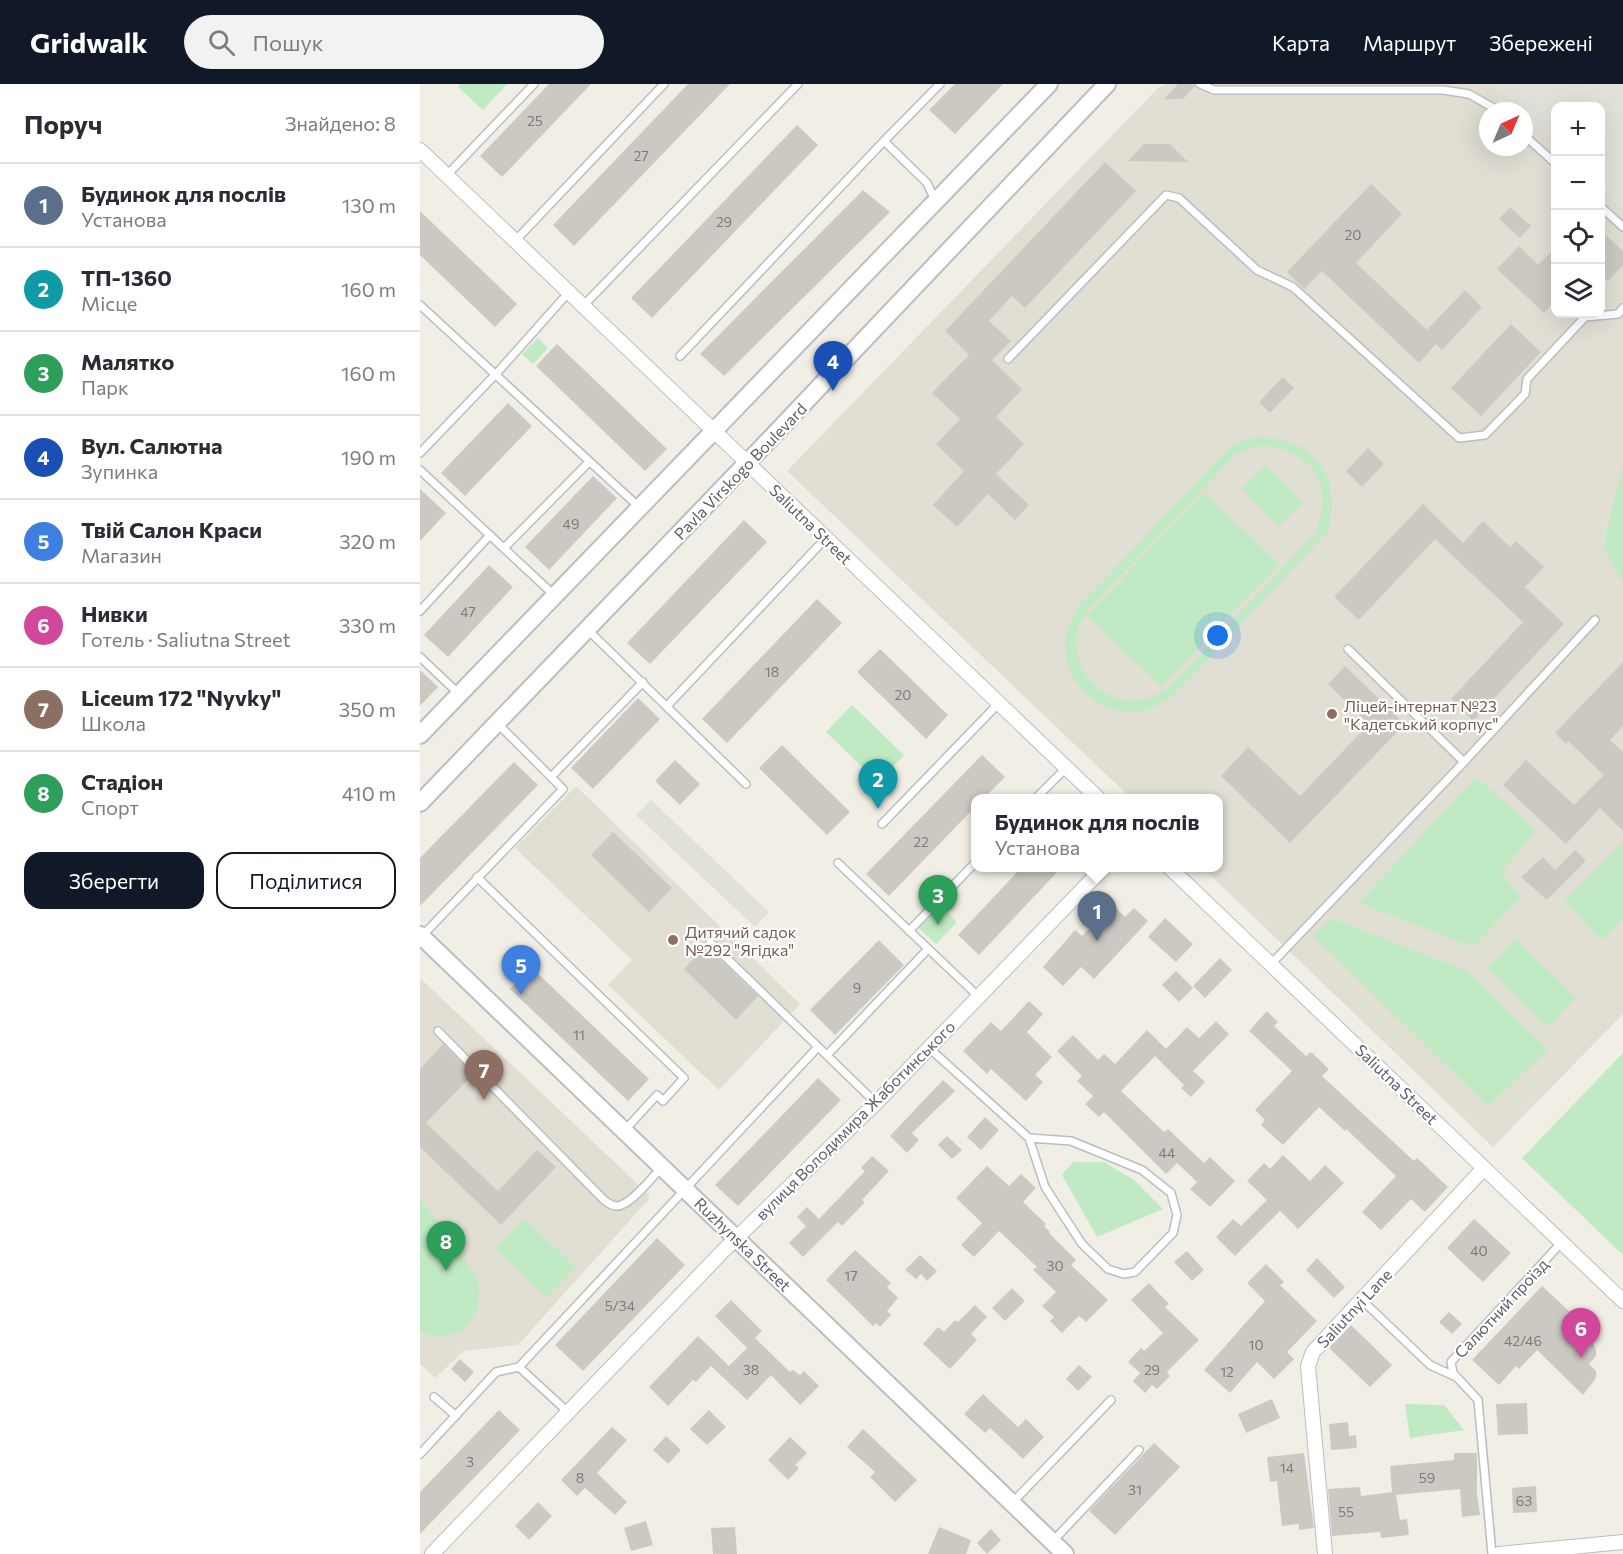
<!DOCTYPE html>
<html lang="uk">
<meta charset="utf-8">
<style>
:root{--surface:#fff;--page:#f2f2f3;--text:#2b2b33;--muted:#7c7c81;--line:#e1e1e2;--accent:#111827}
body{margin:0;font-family:Commissioner,sans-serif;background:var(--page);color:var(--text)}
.controls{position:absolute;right:18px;top:18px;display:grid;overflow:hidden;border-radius:12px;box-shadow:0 6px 24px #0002}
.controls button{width:54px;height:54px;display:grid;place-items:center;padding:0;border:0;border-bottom:2px solid var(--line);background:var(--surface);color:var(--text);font:30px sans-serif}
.compass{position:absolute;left:1059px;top:18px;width:54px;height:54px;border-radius:50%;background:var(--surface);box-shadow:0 6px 24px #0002;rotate:44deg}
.you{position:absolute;left:798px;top:552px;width:21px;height:21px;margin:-15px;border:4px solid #fff;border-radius:50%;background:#1a73e8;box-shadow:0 0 0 9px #1a73e833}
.badge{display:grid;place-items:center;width:39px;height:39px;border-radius:50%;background:var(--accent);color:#fff;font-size:20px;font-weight:700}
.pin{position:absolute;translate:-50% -50px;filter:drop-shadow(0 2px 3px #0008)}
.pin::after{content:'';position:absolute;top:32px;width:21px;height:18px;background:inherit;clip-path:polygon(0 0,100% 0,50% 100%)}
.popup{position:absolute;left:551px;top:710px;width:252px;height:78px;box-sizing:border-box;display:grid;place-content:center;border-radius:12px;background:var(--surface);filter:drop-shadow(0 2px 4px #0005);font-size:20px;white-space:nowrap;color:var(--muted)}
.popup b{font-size:22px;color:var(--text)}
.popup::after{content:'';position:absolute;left:50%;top:100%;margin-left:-12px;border:12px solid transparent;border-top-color:var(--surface)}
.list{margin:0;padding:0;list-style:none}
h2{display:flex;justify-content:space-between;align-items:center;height:78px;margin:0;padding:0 24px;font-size:26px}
h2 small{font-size:20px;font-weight:400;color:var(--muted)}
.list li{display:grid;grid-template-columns:39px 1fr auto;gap:18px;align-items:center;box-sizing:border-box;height:84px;padding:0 24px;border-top:2px solid var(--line)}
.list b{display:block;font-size:22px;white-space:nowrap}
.list p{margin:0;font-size:20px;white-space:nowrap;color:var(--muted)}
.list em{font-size:20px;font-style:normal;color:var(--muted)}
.actions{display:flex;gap:12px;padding:18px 24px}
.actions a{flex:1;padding:14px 0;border:2px solid var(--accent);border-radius:18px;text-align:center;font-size:21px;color:var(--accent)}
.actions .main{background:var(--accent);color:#fff}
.icon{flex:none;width:33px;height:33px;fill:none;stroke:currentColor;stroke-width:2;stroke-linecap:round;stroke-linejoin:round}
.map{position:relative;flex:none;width:1203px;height:1470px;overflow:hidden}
header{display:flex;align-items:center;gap:36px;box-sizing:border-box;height:84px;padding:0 30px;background:var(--accent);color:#fff}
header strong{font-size:28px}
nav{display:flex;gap:33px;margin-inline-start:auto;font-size:21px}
.search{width:420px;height:54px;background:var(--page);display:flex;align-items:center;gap:15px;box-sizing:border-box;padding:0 21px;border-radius:33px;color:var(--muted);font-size:22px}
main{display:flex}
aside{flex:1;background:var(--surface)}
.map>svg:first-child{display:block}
.industrial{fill:#e1e1da}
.education{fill:#e1ded4}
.green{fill:#c0eac3;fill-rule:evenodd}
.building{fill:#ccc9c2}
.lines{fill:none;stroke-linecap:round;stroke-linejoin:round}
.service-casing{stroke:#babdc2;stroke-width:10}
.minor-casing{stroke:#babdc2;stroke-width:16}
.tertiary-casing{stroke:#babdc2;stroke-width:20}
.service{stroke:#fff;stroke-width:7}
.minor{stroke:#fff;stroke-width:14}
.tertiary{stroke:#fff;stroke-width:16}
.education-dot{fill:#8d6e63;stroke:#fff;stroke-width:2}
.labels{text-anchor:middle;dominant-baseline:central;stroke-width:4.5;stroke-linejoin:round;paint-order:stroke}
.number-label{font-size:14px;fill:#797b7e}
.street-label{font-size:16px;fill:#5d6167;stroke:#fff}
.education-label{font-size:16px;fill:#785e54;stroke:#fff;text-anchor:start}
</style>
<header>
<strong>Gridwalk</strong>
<div class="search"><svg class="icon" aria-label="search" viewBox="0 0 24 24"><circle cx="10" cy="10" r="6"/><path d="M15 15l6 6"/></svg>Пошук</div>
<nav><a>Карта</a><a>Маршрут</a><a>Збережені</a></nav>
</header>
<main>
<aside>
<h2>Поруч<small>Знайдено: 8</small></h2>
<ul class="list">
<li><span class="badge" style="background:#5c6f8a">1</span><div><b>Будинок для послів</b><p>Установа</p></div><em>130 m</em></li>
<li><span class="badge" style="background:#0f9aa8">2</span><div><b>ТП-1360</b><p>Місце</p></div><em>160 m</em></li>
<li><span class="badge" style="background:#2e9e5b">3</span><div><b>Малятко</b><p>Парк</p></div><em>160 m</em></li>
<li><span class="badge" style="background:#1a4fb4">4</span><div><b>Вул. Салютна</b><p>Зупинка</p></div><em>190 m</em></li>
<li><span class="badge" style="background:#3f7fe0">5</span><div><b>Твій Салон Краси</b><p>Магазин</p></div><em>320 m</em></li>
<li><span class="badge" style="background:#d1479c">6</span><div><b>Нивки</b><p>Готель · Saliutna Street</p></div><em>330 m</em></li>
<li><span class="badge" style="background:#8d6e63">7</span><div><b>Liceum 172 &quot;Nyvky&quot;</b><p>Школа</p></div><em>350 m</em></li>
<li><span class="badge" style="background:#2e9e5b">8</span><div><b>Стадіон</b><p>Спорт</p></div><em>410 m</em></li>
</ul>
<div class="actions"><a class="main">Зберегти</a><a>Поділитися</a></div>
</aside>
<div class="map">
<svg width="1203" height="1470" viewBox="0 0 1203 1470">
<rect width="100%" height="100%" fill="#f1efe5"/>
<g class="industrial">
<path d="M1074 0H1203V125L1181 103 1180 22H1136L1135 59Z"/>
<path d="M231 716 349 828 335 843 216 731Z"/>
</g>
<g class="education">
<path d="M747 0H1074L1102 27H1068V63H1104V29L1135 59 1136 230H1180L1181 103 1203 125V379L1183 461 1203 499V930L1073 1063 783 784H798V714H711L367 387 739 3Z"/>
<path d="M156 702 380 920 299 1006 188 901 212 876 95 764Z"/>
<path d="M0 894 222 1104 229 1110V1115L98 1261 44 1267 15 1294 0 1280Z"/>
</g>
<g class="green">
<path d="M41 0H87L63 26 38 3Z"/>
<path d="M118 254 128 264 113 280 102 270Z"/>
<path d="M833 353C894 352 924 391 907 449L752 613C740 620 729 627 714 628 678 630 645 598 645 562 645 547 651 536 658 523L813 360ZM851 362C898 374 913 404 896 448L752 601C741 608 731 615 718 616 678 622 645 577 660 539 663 534 667 529 670 524L815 371 832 363Z"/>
<path d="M1203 379V499L1183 462Z"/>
<path d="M845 381 883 418 859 442 822 405Z"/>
<path d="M784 408 859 480 742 603 667 532Z"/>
<path d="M432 621 484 671 458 698 406 648Z"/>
<path d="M1056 693 1116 746 1081 789 1101 813 1053 863 939 819Z"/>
<path d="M1203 758V834L1182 856 1144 817Z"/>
<path d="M521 822 537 838 516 860 499 844Z"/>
<path d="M911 834 1047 887 1128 966 1068 1022 893 852Z"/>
<path d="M1096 855 1156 914 1128 943 1067 884Z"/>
<path d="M1203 969V1171L1102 1074Z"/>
<path d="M653 1078H684L714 1096 743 1125 677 1153 642 1091Z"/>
<path d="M0 1114 56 1192C69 1231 40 1265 0 1248Z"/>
<path d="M104 1135 156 1183 127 1213 76 1165Z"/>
<path d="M985 1320 1024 1321 1044 1346 990 1354Z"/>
</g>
<g class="building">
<path d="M129 0H171L82 93 60 72Z"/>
<path d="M268 0H310L154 162 133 141Z"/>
<path d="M535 0H583L535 50 509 26Z"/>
<path d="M758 0H774L775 2 763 15H744Z"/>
<path d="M377 41 398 61 232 234 211 214Z"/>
<path d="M724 60H750L768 78 708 77Z"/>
<path d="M685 78 716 107 605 224 592 212 569 237 591 257 572 276 602 305 576 333 604 360 576 390 609 421 595 436 568 410 537 443 513 421 544 387 516 360 540 335 512 309 549 271 525 247Z"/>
<path d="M951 100 982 130 936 179 1007 246 1045 206 1062 223 1022 266 1016 260 999 279 902 187 884 205 867 188Z"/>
<path d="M443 106 470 128 304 292 280 270Z"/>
<path d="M1090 123 1111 142 1100 154 1079 135Z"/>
<path d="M0 127 97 220 75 243 0 171Z"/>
<path d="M1180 146 1203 167V181L1188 197 1180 190Z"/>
<path d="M1099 162 1118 181 1136 163V216L1124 229 1077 185Z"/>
<path d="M1091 240 1121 268 1061 332 1031 304Z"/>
<path d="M137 260 247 365 225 387 116 282Z"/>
<path d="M863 293 874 304 850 329 839 318Z"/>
<path d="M88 319 112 342 45 412 21 389Z"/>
<path d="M948 364 964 380 942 403 926 387Z"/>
<path d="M173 392 197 414 129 486 105 463Z"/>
<path d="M0 405 26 429 0 457Z"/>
<path d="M1003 420 1043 459 1063 437 1090 463 1096 457 1124 483 1105 503 1144 540 1053 637 1031 615 1103 538 1015 455 939 536 914 513Z"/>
<path d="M324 436 347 458 230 580 207 559Z"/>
<path d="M69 481 93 503 28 573 4 551Z"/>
<path d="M397 515 422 539 307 659 282 635Z"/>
<path d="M460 565 528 631 506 655 437 588Z"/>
<path d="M1203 578V642L1190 656 1203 668V747L1180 724 1146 760 1083 701 1106 676 1154 721 1184 691 1148 657 1146 660 1135 649Z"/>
<path d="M925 582 985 640 870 759 801 692 828 663 880 712 949 640 908 600Z"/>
<path d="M0 586 18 603 0 622Z"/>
<path d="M218 614 240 635 173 705 151 684Z"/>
<path d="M362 661 430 728 407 751 339 684Z"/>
<path d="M562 671 585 693 564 714H555V723L469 812 446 790Z"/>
<path d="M255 676 280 700 260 721 235 697Z"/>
<path d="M94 678 118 701 0 822V774Z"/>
<path d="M193 748 252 804 229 828 171 771Z"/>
<path d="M1155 766 1166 777 1127 816 1101 793 1123 773 1135 786Z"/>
<path d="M602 783H642L559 871 538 851Z"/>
<path d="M714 824 728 837 674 895 661 883 643 902 623 883 655 846 662 852 684 828 689 833 697 825 705 833Z"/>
<path d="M745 834 773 860 756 878 728 853Z"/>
<path d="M459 856 484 881 415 951 390 926Z"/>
<path d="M286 862 338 912 316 936 264 885Z"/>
<path d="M800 874 812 886 785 914 773 902Z"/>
<path d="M111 883 229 995 208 1017 90 905Z"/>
<path d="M756 887 773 904 759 918 742 901Z"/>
<path d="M609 917 623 930 607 948 632 973 615 991 623 998 606 1017 571 985 567 990 543 967 571 938 581 947Z"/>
<path d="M847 927 858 938 854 942 886 972 891 968 909 985 902 992 994 1077 997 1074 1028 1103 1005 1128 991 1115 961 1146 942 1128 976 1092 926 1045 925 1047 899 1023 863 1061 841 1041 845 1036 835 1026 872 987 829 947Z"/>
<path d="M796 937 809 950 773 987 785 998 771 1013 761 1004 764 1001 735 972 701 1007 744 1048 748 1045 784 1079 790 1073 815 1097 790 1123 770 1105 777 1098 757 1079 746 1090 684 1028 679 1033 665 1020 673 1012 657 997 662 992 637 967 653 951 678 976 684 970 695 980 727 946 746 965 767 943 779 954Z"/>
<path d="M23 960 53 990 6 1039 78 1107 117 1066 136 1083 81 1141 0 1063V985Z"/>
<path d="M398 994 421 1016 318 1122 295 1101Z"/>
<path d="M523 996 535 1007 492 1049 499 1056 487 1069 470 1052Z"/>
<path d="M565 1033 579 1046 561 1066 547 1053Z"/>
<path d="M527 1052 542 1066 532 1075 518 1061Z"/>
<path d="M863 1071 890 1097 905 1081 924 1099 878 1145 860 1127 815 1172 796 1153 813 1135 821 1142 847 1116 827 1097 844 1079 850 1085Z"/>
<path d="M452 1072 469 1087 442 1116 445 1118 422 1142 418 1138 383 1173 369 1159 386 1142 377 1133 387 1123 399 1135 445 1087 441 1084Z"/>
<path d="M567 1082 589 1102 601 1090 616 1104 603 1118 626 1140 624 1142 630 1148 629 1149 656 1176 651 1181 688 1216 666 1238 659 1232 642 1249 630 1237 634 1233 622 1222 636 1208 613 1186 617 1183 579 1147 554 1173 541 1161 562 1139 536 1114Z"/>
<path d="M1054 1135 1091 1169 1063 1198 1027 1164Z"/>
<path d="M237 1154 265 1181 163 1287 135 1261Z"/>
<path d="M435 1166 471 1199 467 1203 478 1214 467 1227 471 1231 460 1243 456 1239 453 1242 406 1196Z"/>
<path d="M767 1167 784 1186 772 1197 754 1178Z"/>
<path d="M500 1171 517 1187 507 1197 501 1190 496 1195 485 1186Z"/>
<path d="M897 1174 925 1203 914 1214 886 1186Z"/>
<path d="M846 1180 864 1198 860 1201 897 1237 867 1268 874 1275 854 1295 837 1278 810 1309 784 1286 845 1217 827 1199Z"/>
<path d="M729 1199 749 1220 745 1223 779 1256 747 1288 750 1292 737 1305 732 1301 725 1309 713 1297 720 1289 708 1278 721 1264 724 1267 743 1249 711 1216Z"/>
<path d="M1122 1202 1149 1227 1145 1231 1172 1257 1176 1266V1272L1169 1280 1176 1287V1294L1163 1311 1117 1266 1099 1285 1096 1282 1079 1301 1052 1276Z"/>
<path d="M592 1204 605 1217 585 1237 572 1224Z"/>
<path d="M311 1216 342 1247 335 1254 370 1288 373 1286 380 1291 384 1287 399 1302 380 1321 351 1291 327 1316 291 1282 276 1298 273 1296 248 1322 229 1303 278 1252 309 1282 327 1264 295 1232Z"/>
<path d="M555 1221 567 1233 551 1250 557 1256 530 1285 503 1260 518 1243 524 1248 535 1236 538 1238Z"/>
<path d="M1029 1228 1042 1240 1032 1250 1019 1238Z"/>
<path d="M931 1241 972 1281 950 1303 909 1264Z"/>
<path d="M40 1275 54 1288 45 1298 31 1285Z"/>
<path d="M659 1281 672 1293 658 1307 646 1295Z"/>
<path d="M563 1310 598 1343 606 1335 624 1353 603 1375 570 1344 565 1349 544 1330Z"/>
<path d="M852 1315 860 1334 826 1349 818 1330Z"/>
<path d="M1107 1319 1108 1350 1078 1351 1076 1320Z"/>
<path d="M79 1326 100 1346 0 1450V1408Z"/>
<path d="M289 1326 306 1343 287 1361 270 1345Z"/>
<path d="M928 1338 929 1352 936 1351 937 1364 911 1366 909 1340Z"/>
<path d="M192 1343 207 1356 177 1389 207 1418 195 1431 165 1404 157 1412 141 1396Z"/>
<path d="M443 1345 497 1396 475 1418 450 1393 455 1388 427 1363Z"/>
<path d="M246 1352 261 1366 248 1380 233 1366Z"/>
<path d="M370 1353 387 1369 375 1381 379 1384 368 1396 348 1376Z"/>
<path d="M734 1359 760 1383 695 1451 669 1427Z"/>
<path d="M884 1369 894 1444 879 1446V1440L862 1442 857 1397 850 1398 847 1373Z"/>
<path d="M1034 1369H1057V1410L1060 1431 1042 1433 1040 1405 976 1411 980 1436 987 1435 989 1451 961 1454 960 1448 912 1452 908 1405 940 1403 941 1412 972 1408 970 1382 1034 1376Z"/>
<path d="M1116 1402 1117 1428 1093 1429 1092 1404Z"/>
<path d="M118 1418 132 1432 109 1456 95 1442Z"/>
<path d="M226 1437 233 1461 211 1467 204 1444Z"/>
<path d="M315 1443 317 1470H293L291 1444Z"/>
<path d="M519 1443 551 1456 546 1470H508Z"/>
<path d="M571 1445 581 1456 567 1470 557 1459Z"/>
</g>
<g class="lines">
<defs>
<g id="service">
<path d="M780 0 794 6H1023L1049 10 1079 27"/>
<path d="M1104 51 1136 80"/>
<path d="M464 57 507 99 515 116"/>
<path d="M27 91 114 0"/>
<path d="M1180 122 1203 143"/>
<path d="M95 157 244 0"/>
<path d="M0 221 219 423"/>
<path d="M163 222 378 0"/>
<path d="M260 272 464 57 520 0"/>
<path d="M588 275 746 111 759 114 837 186 873 203 1039 354 1065 351 1105 310 1107 295 1165 233 1198 230 1203 224"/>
<path d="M0 369 75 291 149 208"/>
<path d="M0 386 134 511"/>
<path d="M84 464 169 378"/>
<path d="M0 527 70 451"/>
<path d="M168 546 326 700"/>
<path d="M928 565 1044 678"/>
<path d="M0 573 39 610"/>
<path d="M247 622 406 454"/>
<path d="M131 693 223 598"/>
<path d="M616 714 646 684"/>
<path d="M462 740 579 619"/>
<path d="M418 779 559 913"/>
<path d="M57 793 264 994 243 1017 237 1011 205 1046"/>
<path d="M489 847 556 778"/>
<path d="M2 852 143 705 77 639"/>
<path d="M290 858 456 1019"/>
<path d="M851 880 1044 678 1175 536"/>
<path d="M18 947 183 1115C186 1118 191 1121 195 1122 209 1124 232 1093 242 1083"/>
<path d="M509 964 609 1054 625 1103 662 1160 688 1185 704 1190 715 1188 753 1149 757 1131 751 1109 722 1086 651 1057 609 1054"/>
<path d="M407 971 508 865"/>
<path d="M942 1216 1010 1281 1034 1292"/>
<path d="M99 1283 149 1329"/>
<path d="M14 1313 36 1332"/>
<path d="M0 1370 76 1288 99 1283 398 963"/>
<path d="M593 1418 691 1316"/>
<path d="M632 1458 719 1366"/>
<path d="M1072 1470 1058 1316 1033 1289 1031 1278 1142 1158"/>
</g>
<g id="minor">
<path d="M0 66 678 714"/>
<path d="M750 784 1203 1217"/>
<path d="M12 1470 303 1167 456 1019 683 784"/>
<path d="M905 1470 888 1282 893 1268 1064 1084"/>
<path d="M1079 1470 1203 1458"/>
</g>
<g id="tertiary">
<path d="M0 651 629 0"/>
<path d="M0 719 349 356 687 0"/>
<path d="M0 851 645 1470"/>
</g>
</defs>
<use href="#service" class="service-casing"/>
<use href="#minor" class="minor-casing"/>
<use href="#tertiary" class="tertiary-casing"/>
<use href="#service" class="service"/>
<use href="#minor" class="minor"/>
<use href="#tertiary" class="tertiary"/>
</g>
<g class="education-dot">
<circle cx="912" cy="630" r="6"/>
<circle cx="253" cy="856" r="6"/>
</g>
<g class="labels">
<g class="number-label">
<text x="115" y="36">25</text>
<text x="221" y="71">27</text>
<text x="304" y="137">29</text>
<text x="933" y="150">20</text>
<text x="151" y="439">49</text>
<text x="48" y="527">47</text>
<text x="352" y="587">18</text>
<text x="483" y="610">20</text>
<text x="501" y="757">22</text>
<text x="437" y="903">9</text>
<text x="159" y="950">11</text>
<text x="747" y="1068">44</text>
<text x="1059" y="1166">40</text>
<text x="635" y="1181">30</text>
<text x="431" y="1191">17</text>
<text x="200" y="1221">5/34</text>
<text x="1103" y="1256">42/46</text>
<text x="836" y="1260">10</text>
<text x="331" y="1285">38</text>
<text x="732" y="1285">29</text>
<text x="807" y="1287">12</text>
<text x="50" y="1377">3</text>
<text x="867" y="1383">14</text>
<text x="160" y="1393">8</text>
<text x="1007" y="1393">59</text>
<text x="715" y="1405">31</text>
<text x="1104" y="1416">63</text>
<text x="926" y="1427">55</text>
</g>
<g class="street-label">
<text transform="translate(320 387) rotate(-46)">Pavla Virskogo Boulevard</text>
<text transform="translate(391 440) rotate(44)">Saliutna Street</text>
<text transform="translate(977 1000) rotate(44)">Saliutna Street</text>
<text transform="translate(435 1036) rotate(-45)">вулиця Володимира Жаботинського</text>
<text transform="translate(323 1160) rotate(44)">Ruzhynska Street</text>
<text transform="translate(934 1224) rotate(-47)">Saliutnyi Lane</text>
<text transform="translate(1081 1224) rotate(-47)">Салютний проїзд</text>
</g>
<g class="education-label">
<text x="924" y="621">Ліцей-інтернат №23<tspan x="924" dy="18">"Кадетський корпус"</tspan></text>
<text x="265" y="847">Дитячий садок<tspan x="265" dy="18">№292 "Ягідка"</tspan></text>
</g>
</g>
</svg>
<div class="controls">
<button>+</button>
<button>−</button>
<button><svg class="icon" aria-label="locate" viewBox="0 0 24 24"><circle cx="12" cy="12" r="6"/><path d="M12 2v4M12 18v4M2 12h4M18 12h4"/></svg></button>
<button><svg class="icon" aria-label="layers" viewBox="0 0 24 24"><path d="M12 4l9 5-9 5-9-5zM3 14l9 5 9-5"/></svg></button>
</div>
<svg class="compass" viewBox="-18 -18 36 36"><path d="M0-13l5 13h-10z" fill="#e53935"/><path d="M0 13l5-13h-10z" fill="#7c7c81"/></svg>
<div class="you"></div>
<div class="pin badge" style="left:677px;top:857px;background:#5c6f8a">1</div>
<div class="popup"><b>Будинок для послів</b>Установа</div>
<div class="pin badge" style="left:458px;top:725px;background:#0f9aa8">2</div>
<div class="pin badge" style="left:518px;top:841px;background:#2e9e5b">3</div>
<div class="pin badge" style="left:413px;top:307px;background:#1a4fb4">4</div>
<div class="pin badge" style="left:101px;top:911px;background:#3f7fe0">5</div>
<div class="pin badge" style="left:1161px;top:1274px;background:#d1479c">6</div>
<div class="pin badge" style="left:64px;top:1016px;background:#8d6e63">7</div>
<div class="pin badge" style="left:26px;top:1187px;background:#2e9e5b">8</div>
</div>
</main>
